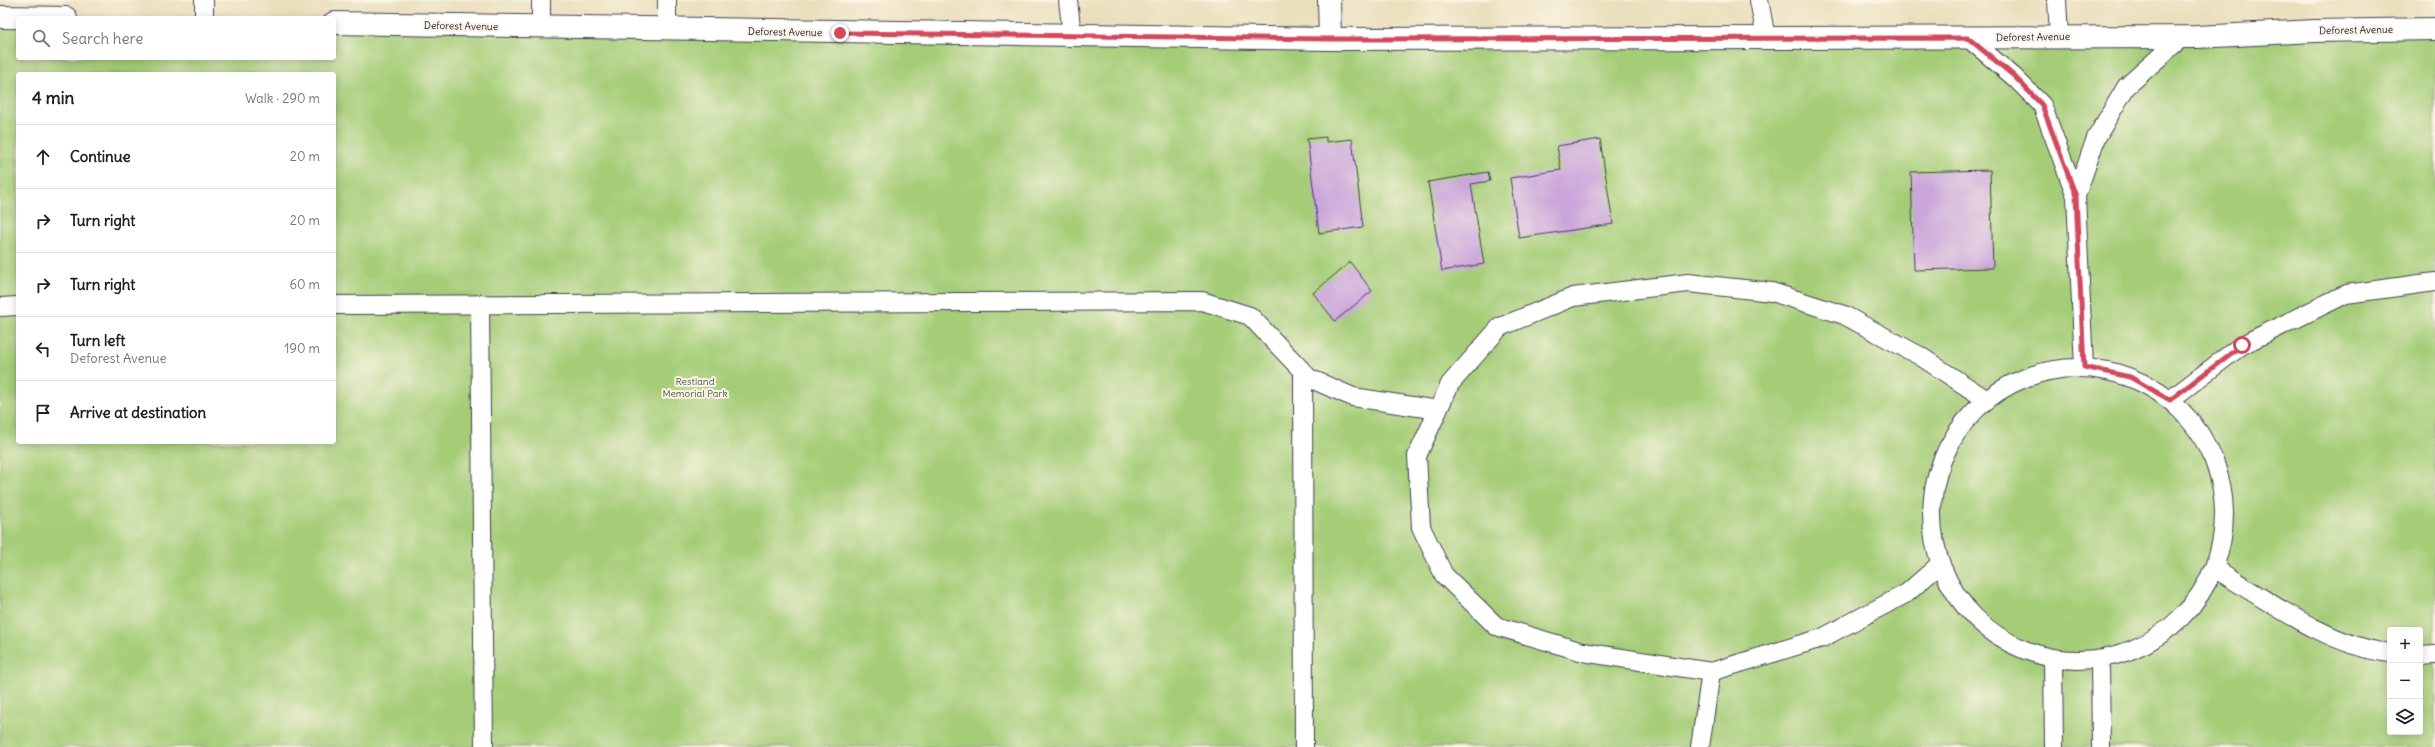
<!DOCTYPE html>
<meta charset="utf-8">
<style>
:root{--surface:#fff;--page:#f2f2f2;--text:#202124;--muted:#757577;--line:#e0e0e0}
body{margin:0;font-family:Delius,sans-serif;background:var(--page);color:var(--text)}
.controls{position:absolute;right:12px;bottom:12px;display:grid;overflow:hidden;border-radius:4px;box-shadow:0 2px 10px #0003}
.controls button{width:36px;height:36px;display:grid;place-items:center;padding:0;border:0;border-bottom:1px solid var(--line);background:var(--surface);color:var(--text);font:20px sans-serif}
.stop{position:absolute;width:12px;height:12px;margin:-9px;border:3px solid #d1495b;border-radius:50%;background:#fff}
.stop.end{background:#d1495b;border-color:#fff;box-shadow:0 1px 4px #0008}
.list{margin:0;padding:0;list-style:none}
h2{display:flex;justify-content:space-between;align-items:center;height:52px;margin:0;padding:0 16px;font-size:17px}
h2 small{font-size:13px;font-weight:400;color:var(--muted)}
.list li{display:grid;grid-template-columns:26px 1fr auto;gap:12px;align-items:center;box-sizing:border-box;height:64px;padding:0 16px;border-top:1px solid var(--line)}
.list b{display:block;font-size:15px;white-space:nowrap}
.list p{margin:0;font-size:13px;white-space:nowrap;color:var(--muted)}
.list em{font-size:13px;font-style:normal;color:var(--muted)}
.icon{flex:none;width:22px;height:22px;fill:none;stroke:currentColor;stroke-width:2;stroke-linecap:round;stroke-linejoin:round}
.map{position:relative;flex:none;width:2435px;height:747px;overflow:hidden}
.search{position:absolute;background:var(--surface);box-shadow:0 2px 10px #0003;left:16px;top:16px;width:320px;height:44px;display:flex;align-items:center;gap:10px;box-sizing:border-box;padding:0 14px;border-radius:4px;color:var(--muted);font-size:15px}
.panel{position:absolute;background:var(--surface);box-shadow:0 2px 10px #0003;left:16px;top:72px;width:320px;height:372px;border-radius:4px}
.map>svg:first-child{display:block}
.green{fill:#a5cd78;stroke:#64785a;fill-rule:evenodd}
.building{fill:#caa6da}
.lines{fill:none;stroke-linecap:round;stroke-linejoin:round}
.lane-casing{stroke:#403e4e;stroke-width:20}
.street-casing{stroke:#403e4e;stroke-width:24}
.secondary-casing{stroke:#403e4e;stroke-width:24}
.lane{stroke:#fff;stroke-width:18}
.street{stroke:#fff;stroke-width:22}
.secondary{stroke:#fff;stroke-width:22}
.route{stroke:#d1495b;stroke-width:5}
.labels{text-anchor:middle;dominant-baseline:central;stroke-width:4;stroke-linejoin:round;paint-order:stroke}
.street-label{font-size:10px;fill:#22223b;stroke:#fcf5e5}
.park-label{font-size:10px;fill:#49554d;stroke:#fcf5e5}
</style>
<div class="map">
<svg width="2435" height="747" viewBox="0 0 2435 747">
<rect width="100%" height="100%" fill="#fcf5e5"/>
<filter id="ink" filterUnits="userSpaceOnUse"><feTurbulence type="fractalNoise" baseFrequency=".025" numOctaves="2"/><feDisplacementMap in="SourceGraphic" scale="8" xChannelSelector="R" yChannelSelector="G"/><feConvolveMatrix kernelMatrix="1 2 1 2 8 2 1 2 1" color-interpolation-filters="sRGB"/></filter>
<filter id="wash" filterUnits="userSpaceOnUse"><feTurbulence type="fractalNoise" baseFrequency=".012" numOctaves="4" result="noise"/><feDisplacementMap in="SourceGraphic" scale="16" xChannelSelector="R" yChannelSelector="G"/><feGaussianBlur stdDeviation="0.9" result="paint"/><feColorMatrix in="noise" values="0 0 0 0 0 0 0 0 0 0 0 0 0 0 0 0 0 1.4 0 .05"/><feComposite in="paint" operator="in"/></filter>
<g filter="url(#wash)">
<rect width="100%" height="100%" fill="#eadfbc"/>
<path class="green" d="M0 21H18V58H334V24L1968 38 2435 32V747H0ZM18 74H334V442H18ZM2390 630H2420V732H2390Z"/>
<g id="blocks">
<g class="building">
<path d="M1326 137V142L1352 139 1363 227 1319 233 1307 139Z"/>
<path d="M1600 139 1613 224 1519 238 1510 178 1561 170 1557 146Z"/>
<path d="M1990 170 1993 268 1914 270 1911 172Z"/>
<path d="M1488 172 1490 181 1471 184 1484 264 1442 271 1428 182Z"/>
<path d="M1350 262 1372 291 1335 321 1313 293Z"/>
</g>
</g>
</g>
<g filter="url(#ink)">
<use href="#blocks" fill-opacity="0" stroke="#403e4e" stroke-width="1"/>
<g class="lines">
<defs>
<g id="lane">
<path d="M204 0V18"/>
<path d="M667 0V30"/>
<path d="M1068 0 1072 36"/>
<path d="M1759 0 1766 38"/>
<path d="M2057 0 2059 37"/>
<path d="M541 28V0"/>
<path d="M1968 38 2014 77 2042 105 2076 196 2084 367"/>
<path d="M2076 196 2096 138 2126 87 2183 36"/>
<path d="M480 304 484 747"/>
<path d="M334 305 1202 301 1250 316 1309 378 1353 397 1438 410"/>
<path d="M0 307 18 306"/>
<circle cx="2078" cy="514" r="146"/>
<path d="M1303 371 1304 747"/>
<path d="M2170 400 2242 345 2346 294 2435 282"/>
<path d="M1940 564 1907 593 1822 638 1711 672 1583 652 1496 626 1444 575 1421 527 1417 456 1450 384 1500 327 1573 297 1688 283 1772 292 1844 315 1920 356 1987 400"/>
<path d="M2214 568C2265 599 2330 647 2390 653"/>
<path d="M2420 656 2435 655"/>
<path d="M2053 659 2054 747"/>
<path d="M2100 660 2101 747"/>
<path d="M1700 747 1711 672"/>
</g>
<path id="street" d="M1329 0 1330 39"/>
<g id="secondary">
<path d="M0 17 66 18"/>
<path d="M334 23 1330 39 2197 37 2314 31 2435 29"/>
</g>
</defs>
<use href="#lane" class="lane-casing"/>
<use href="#street" class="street-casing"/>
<use href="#secondary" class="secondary-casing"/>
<use href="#lane" class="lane"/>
<use href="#street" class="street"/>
<use href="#secondary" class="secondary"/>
</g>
</g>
<g class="lines" filter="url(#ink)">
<path class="route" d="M840 33 1330 39 1968 38 2014 76 2042 105 2076 196 2084 367 2130 377 2170 400 2242 345"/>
</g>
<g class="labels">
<g class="street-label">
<text transform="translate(461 26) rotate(1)">Deforest Avenue</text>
<text transform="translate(2356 30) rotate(-1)">Deforest Avenue</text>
<text transform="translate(785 32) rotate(1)">Deforest Avenue</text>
<text transform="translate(2033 37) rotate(-1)">Deforest Avenue</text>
</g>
<g class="park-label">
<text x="695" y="381">Restland<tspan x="695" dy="12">Memorial Park</tspan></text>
</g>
</g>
</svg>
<div class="controls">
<button>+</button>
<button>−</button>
<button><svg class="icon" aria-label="layers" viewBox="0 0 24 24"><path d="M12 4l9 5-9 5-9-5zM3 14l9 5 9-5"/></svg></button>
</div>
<div class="stop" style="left:2242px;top:345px"></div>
<div class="stop end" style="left:840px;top:33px"></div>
<div class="search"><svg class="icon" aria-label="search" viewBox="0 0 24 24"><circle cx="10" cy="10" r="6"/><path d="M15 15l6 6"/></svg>Search here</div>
<section class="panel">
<h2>4 min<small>Walk · 290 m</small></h2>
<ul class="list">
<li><svg class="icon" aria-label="ahead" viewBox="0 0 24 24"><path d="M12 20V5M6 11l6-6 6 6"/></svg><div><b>Continue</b></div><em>20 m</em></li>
<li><svg class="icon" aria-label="right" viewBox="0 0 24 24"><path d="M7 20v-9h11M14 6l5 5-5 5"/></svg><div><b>Turn right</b></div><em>20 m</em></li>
<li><svg class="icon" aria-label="right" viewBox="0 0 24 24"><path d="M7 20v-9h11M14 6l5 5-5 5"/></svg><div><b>Turn right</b></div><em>60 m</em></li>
<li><svg class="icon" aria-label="left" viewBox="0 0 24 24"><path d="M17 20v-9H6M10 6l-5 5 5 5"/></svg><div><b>Turn left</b><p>Deforest Avenue</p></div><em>190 m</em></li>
<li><svg class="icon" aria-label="arrive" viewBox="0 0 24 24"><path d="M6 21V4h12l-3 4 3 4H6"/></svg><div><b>Arrive at destination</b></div></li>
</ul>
</section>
</div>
